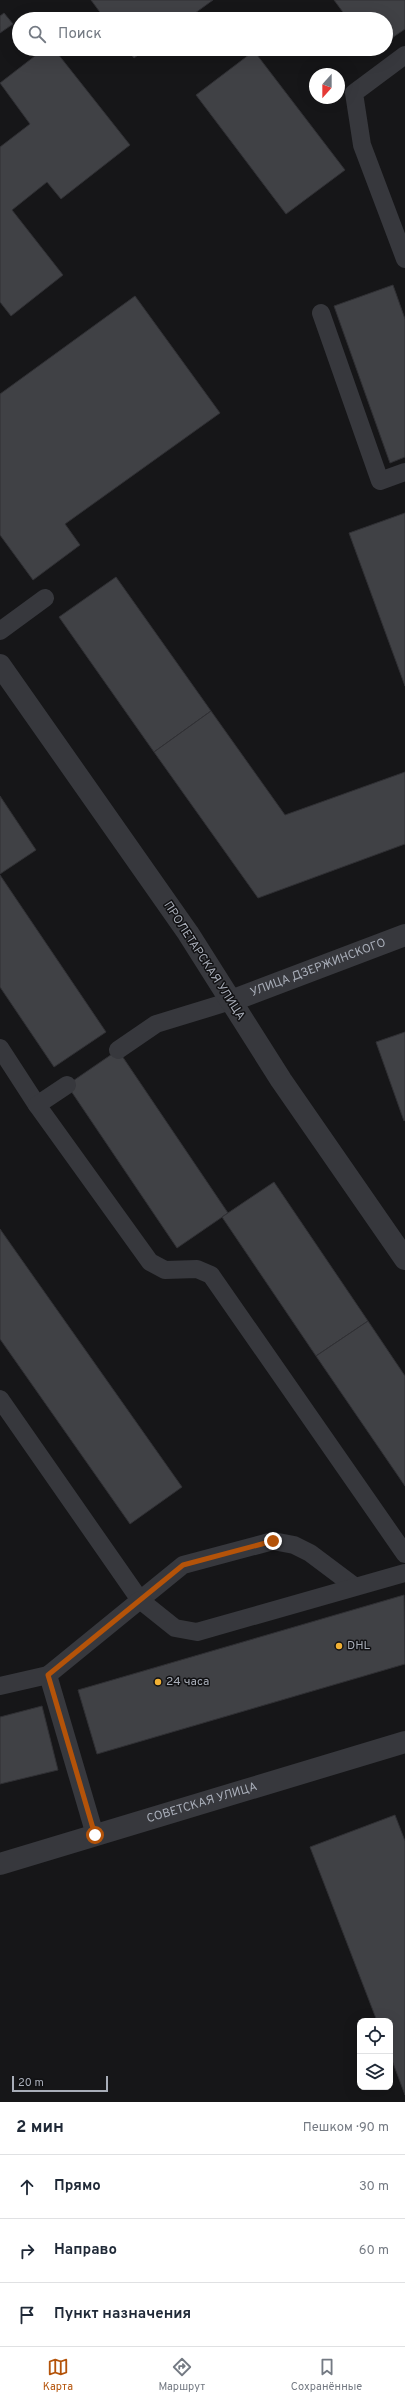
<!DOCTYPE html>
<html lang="ru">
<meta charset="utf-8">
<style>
:root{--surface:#fff;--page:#f6f6f7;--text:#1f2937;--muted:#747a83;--line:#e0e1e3;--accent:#b45309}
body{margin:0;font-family:Overpass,sans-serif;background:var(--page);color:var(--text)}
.controls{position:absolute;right:12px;bottom:12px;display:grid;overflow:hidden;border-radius:8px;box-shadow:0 4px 16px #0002}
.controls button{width:36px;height:36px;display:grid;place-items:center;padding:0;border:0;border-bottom:1px solid var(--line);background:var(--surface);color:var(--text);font:20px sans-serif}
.compass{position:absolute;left:309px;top:68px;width:36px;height:36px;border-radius:50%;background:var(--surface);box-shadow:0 4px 16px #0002;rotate:201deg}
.scale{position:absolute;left:12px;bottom:10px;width:96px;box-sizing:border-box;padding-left:4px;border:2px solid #a8adb8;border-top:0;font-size:11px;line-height:14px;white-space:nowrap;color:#a8adb8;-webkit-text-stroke:3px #111113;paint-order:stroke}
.stop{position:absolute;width:12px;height:12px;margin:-9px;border:3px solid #b45309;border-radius:50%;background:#fff}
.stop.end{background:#b45309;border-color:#fff;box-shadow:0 1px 4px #0008}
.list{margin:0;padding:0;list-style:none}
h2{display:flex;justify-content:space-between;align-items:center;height:52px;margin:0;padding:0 16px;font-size:17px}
h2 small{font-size:13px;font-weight:400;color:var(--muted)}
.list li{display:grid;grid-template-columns:26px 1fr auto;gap:12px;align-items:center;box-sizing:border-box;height:64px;padding:0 16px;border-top:1px solid var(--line)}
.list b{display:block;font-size:15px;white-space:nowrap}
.list em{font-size:13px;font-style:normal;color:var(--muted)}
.icon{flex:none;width:22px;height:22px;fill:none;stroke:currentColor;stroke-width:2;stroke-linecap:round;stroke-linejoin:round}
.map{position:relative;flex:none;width:405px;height:2102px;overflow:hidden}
.search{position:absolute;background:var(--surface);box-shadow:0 4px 16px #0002;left:12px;right:12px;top:12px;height:44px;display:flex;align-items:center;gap:10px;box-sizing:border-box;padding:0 14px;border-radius:22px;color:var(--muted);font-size:15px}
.sheet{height:244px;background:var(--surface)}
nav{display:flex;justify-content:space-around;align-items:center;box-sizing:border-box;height:56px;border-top:1px solid var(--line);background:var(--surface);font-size:11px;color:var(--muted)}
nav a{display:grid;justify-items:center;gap:2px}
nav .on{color:var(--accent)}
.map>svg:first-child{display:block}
.building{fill:#404145;stroke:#303034}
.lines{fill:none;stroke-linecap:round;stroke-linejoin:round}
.service{stroke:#37383d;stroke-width:18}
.minor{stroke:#37383d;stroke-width:22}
.tertiary{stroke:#37383d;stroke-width:22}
.route{stroke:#b45309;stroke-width:5}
.poi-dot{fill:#f2b134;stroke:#111113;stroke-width:1.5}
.labels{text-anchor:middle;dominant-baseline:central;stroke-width:3;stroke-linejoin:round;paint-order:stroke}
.street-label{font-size:12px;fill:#a8adb8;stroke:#111113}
.poi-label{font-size:12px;fill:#a8adb8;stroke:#111113;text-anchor:start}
</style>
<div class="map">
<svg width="405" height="2102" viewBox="0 0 405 2102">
<rect width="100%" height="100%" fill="#161618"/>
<g class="building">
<path d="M91 0H213L187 19H105Z"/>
<path d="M334 0H405V29L386 42V19H348Z"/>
<path d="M4 13 13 24 0 33V16Z"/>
<path d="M44 49H54L130 145 61 199 47 182 12 210 63 275 11 316 0 302V147L30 124 0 83Z"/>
<path d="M127 49H146L134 58Z"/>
<path d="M254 51 345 170 286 214 196 95Z"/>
<path d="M393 285 405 319V457L390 463 334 306Z"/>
<path d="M135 296 220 413 65 524 80 545 33 580 0 535V394Z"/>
<path d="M405 513V686L349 533Z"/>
<path d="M116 577 211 711 154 752 59 617Z"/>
<path d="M211 711 285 815 405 772V844L258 898 154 752Z"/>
<path d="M0 796 36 850 0 874Z"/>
<path d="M0 875 106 1032 54 1067 0 987Z"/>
<path d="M405 1032V1120L404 1121 376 1042Z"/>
<path d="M118 1050 228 1213 177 1248 67 1085Z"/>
<path d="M274 1182 368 1321 316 1356 222 1217Z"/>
<path d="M0 1229 182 1487 130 1524 0 1339Z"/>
<path d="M368 1321 405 1376V1486L316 1356Z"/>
<path d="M404 1595 405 1664 97 1754 78 1690Z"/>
<path d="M42 1706 58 1770 0 1784V1717Z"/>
<path d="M395 1815 405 1841V2095L390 2055V2021H377L310 1847Z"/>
</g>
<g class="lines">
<g class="service">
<path d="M405 55 354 93 362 145 405 259"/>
<path d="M321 313 380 481 405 472"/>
<path d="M0 631 45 598"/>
<path d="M0 1048 37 1105"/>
<path d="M118 1050 156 1024 231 1001"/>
<path d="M67 1085 37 1105 150 1262 165 1270 197 1269 211 1275 405 1554"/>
<path d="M0 1399 140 1600 183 1565 273 1541 294 1545 310 1553 354 1586"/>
<path d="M48 1675 140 1600 175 1628 197 1632 405 1573"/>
<path d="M0 1686 48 1675 95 1835"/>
</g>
<g class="minor">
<path d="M231 1001 281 1080 405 1259"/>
<path id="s1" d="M0 1864 405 1742"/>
</g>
<path class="tertiary" id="s2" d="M0 665 188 933 231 1001 405 935"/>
</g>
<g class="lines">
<path class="route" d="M95 1835 48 1675 183 1565 273 1541"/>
</g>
<g class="poi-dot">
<circle cx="339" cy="1646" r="4"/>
<circle cx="158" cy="1682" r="4"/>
</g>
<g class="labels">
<g class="street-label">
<text transform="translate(204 961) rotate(57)">ПРОЛЕТАРСКАЯ УЛИЦА</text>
<text stroke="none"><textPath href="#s2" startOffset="501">УЛИЦА ДЗЕРЖИНСКОГО</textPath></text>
<text stroke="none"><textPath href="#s1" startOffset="211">СОВЕТСКАЯ УЛИЦА</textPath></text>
</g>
<g class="poi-label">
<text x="347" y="1646">DHL</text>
<text x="166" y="1682">24 часа</text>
</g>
</g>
</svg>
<div class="controls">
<button><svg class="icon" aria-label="locate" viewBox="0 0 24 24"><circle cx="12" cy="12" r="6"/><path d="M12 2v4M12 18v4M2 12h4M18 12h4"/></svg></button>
<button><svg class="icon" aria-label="layers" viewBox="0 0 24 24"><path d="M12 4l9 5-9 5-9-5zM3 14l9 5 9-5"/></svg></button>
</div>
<svg class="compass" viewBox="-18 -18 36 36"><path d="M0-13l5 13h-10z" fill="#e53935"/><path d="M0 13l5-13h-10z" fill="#747a83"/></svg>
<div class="scale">20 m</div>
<div class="stop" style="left:95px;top:1835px"></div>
<div class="stop end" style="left:273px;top:1541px"></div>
<div class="search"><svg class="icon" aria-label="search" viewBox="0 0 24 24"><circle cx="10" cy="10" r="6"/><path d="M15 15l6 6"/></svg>Поиск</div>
</div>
<section class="sheet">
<h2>2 мин<small>Пешком · 90 m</small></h2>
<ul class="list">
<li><svg class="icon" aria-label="ahead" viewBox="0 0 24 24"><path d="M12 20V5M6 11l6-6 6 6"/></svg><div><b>Прямо</b></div><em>30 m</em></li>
<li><svg class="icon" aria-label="right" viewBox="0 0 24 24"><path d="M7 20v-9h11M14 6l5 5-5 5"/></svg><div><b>Направо</b></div><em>60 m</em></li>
<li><svg class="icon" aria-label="arrive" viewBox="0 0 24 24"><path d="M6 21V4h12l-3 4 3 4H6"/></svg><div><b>Пункт назначения</b></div></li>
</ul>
</section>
<nav>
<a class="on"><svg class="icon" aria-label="map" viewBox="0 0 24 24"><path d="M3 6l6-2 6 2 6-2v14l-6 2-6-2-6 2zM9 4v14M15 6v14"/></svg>Карта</a>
<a><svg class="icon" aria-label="directions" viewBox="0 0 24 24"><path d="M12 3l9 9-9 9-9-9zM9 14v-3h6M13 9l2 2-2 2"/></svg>Маршрут</a>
<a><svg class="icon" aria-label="saved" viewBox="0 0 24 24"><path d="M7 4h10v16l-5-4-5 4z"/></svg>Сохранённые</a>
</nav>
